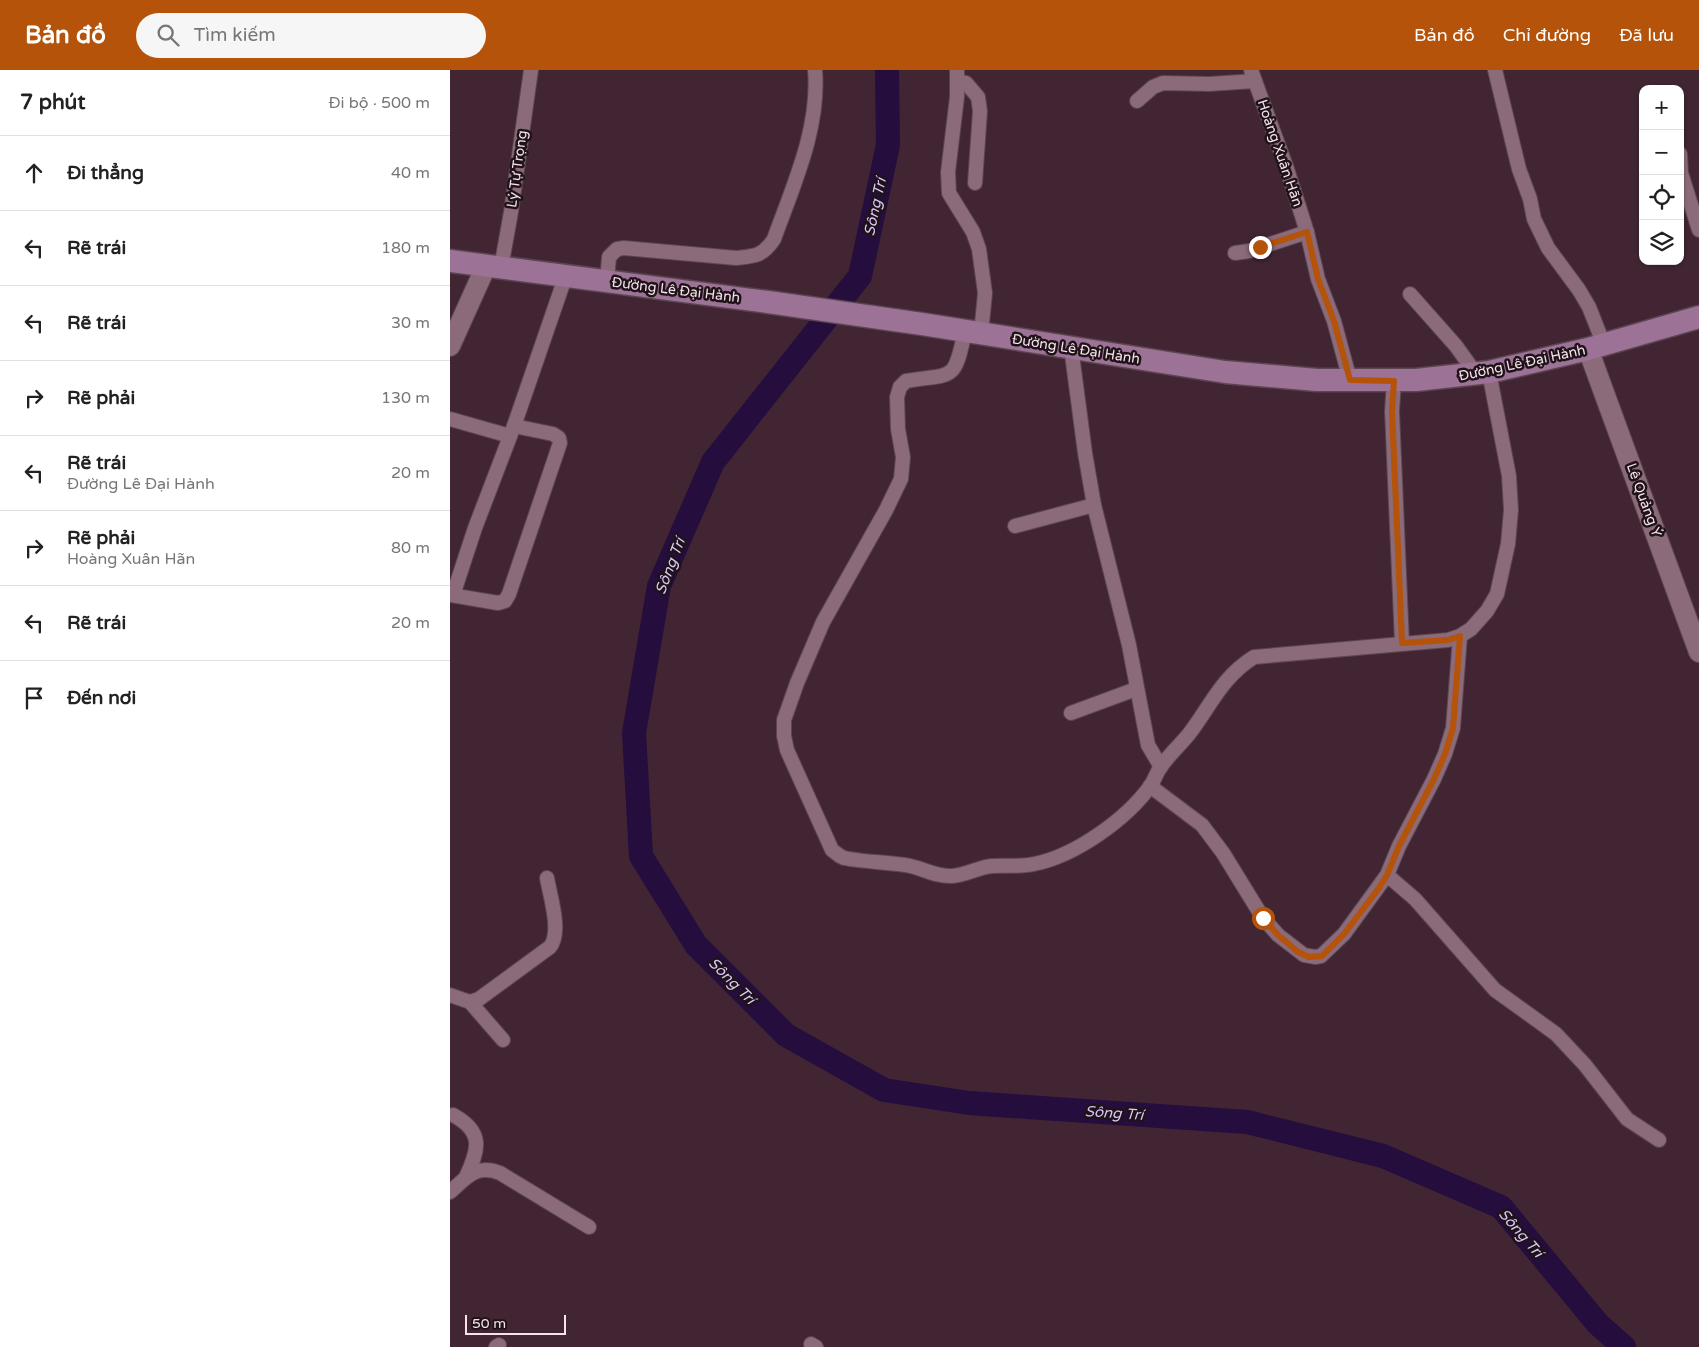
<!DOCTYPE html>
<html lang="vi">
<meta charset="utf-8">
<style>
:root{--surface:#fff;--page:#f6f6f6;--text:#222;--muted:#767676;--line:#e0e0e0;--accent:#b45309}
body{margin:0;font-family:"Varela Round",sans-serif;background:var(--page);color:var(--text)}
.controls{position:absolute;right:15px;top:15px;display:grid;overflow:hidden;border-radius:10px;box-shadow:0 1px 4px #0004}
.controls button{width:45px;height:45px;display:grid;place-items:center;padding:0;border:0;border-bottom:1px solid var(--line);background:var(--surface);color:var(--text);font:25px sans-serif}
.scale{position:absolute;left:15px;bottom:12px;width:101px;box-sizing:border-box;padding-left:5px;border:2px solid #f7e3ec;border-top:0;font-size:14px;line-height:18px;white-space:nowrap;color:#f7e3ec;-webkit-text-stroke:4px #1f1319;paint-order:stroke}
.stop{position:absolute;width:15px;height:15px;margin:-11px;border:4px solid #b45309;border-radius:50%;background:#fff}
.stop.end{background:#b45309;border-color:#fff;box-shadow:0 1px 5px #0008}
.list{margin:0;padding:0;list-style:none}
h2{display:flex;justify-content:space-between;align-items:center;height:65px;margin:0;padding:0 20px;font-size:21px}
h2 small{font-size:16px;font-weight:400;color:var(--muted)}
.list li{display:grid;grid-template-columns:32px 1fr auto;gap:15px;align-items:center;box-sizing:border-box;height:75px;padding:0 20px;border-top:1px solid var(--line)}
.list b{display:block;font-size:19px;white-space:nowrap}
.list p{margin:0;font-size:16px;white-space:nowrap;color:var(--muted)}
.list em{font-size:16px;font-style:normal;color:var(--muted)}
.icon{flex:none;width:28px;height:28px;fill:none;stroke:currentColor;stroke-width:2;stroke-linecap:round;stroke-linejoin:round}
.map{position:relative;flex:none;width:1249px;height:1277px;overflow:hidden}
header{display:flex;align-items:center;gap:30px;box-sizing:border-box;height:70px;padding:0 25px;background:var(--accent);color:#fff}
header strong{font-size:24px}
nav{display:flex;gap:28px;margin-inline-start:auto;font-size:18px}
.search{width:350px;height:45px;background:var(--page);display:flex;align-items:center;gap:12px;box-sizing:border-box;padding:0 18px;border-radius:28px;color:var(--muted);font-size:19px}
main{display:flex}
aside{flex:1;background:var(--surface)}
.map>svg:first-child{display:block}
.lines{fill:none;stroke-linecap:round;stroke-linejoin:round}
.river{stroke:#250d3e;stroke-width:24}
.street-casing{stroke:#5c4551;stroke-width:16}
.secondary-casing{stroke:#5c4551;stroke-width:22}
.primary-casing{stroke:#5c4551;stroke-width:25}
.street{stroke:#8b6a79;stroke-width:14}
.secondary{stroke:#8b6a79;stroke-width:20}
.primary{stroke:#9c7296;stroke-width:22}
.route{stroke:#b45309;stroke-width:6}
.labels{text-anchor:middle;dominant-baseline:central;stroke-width:5;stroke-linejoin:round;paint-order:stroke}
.street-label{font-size:14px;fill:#f7e3ec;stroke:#1f1319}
.water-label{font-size:15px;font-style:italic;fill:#dac7fa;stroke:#1f1319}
</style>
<header>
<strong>Bản đồ</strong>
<div class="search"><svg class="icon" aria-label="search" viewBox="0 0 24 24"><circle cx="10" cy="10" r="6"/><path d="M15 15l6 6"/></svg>Tìm kiếm</div>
<nav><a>Bản đồ</a><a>Chỉ đường</a><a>Đã lưu</a></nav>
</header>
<main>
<aside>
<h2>7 phút<small>Đi bộ · 500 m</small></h2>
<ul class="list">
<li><svg class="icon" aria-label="ahead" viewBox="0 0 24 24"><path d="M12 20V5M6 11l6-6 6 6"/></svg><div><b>Đi thẳng</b></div><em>40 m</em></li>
<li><svg class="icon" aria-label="left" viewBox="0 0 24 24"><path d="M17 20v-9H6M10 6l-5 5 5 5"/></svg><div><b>Rẽ trái</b></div><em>180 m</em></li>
<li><svg class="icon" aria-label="left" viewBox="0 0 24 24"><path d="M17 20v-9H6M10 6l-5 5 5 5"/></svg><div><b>Rẽ trái</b></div><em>30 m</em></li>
<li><svg class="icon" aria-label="right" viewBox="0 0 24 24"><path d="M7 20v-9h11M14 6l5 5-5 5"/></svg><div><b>Rẽ phải</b></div><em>130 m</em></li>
<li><svg class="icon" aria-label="left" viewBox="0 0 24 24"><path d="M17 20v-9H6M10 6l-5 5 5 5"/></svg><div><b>Rẽ trái</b><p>Đường Lê Đại Hành</p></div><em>20 m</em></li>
<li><svg class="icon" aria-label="right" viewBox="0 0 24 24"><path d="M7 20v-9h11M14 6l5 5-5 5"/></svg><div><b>Rẽ phải</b><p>Hoàng Xuân Hãn</p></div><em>80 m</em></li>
<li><svg class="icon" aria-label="left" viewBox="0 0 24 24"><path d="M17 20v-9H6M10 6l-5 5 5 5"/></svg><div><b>Rẽ trái</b></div><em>20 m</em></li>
<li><svg class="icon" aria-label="arrive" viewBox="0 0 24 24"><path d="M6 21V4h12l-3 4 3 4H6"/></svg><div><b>Đến nơi</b></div></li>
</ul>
</aside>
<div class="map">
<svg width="1249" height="1277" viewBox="0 0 1249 1277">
<rect width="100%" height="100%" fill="#412533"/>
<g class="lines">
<path class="river" d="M437 0 438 75 410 206 263 392 209 516 184 663 191 786 246 875 336 965 434 1020 519 1033 797 1052 933 1086 1051 1137 1148 1254 1174 1277"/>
<defs>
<g id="street">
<path d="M507 0V27L498 102 499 123 523 162 529 179 535 223 531 264"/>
<path d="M801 0 837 99 857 162 868 209 884 251 900 310"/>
<path d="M1045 0 1069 99 1080 129 1084 149 1098 178 1129 220 1139 237 1154 275"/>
<path d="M508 11 516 13 528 27 530 41 525 113"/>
<path d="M687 31 703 17 713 13 759 14 805 11"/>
<path d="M1230 84 1231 103 1249 160"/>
<path d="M785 183 799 181 857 162"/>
<path d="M51 198 61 142 81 0"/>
<path d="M157 211 159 187 167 179 174 178 286 188C305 186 313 186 324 169 343 116 370 58 365 0"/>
<path d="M960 224 1006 276 1026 304"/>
<path d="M515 261C504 313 504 303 456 311L450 317 447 327 448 359 453 387 451 409 436 440 373 552 347 613 334 650V666L337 680 382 780 390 786 394 788C414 792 435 792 455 795 471 797 485 807 502 806 516 805 529 797 542 796 556 795 571 797 584 794 625 786 677 749 701 715 705 709 707 701 712 695 720 684 730 675 739 664 761 635 772 607 804 587L998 570 1010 566 1021 559 1037 541 1047 524 1058 474 1061 440 1059 406 1039 302"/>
<path d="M621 277 635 383 644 435 679 575 698 675 711 697"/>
<path d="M944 311 942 341 952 573"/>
<path d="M0 349 60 366"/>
<path d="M565 456 644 435"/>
<path d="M0 525 48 533 55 531 59 524 110 373 109 368 103 364 64 356"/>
<path d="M3 525 25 458 64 356 116 205"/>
<path d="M621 643 686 619"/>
<path d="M700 716 752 755 773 783 813 848 828 865 854 885 865 887 871 886 894 864 937 805 949 776 984 709 995 684 1003 658 1010 566"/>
<path d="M937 805 965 829 1045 920 1106 964 1135 995 1177 1049 1209 1070"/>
<path d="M0 925 20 932 29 929 100 877C112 862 100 826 97 808"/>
<path d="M20 932 53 970"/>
<path d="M3 1045C34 1062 29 1079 16 1107"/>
<path d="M0 1122C17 1107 26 1094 50 1103L139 1157"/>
<path d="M361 1274 366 1277"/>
<path d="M46 1277 49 1275"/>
</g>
<g id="secondary">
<path d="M0 276 36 196"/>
<path d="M1138 279 1249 582"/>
</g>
<path id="primary" d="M0 191 318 232 472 254 775 302 867 310H966L1039 302 1138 279 1249 247"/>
</defs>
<use href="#street" class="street-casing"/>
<use href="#secondary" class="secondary-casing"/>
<use href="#primary" class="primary-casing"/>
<use href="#street" class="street"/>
<use href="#secondary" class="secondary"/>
<use href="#primary" class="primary"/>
</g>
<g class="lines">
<path class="route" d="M810 177 857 162 868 209 884 251 900 310 944 311 942 341 952 573 998 570 1010 566 1003 658 995 684 984 709 949 776 937 805 929 818 894 864 872 886 859 887 848 882 828 865 813 848"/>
</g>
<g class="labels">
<g class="street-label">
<text transform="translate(830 83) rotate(71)">Hoàng Xuân Hãn</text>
<text transform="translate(67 99) rotate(-82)">Lý Tự Trọng</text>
<text transform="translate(226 220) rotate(7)">Đường Lê Đại Hành</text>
<text transform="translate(626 279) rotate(9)">Đường Lê Đại Hành</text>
<text transform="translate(1072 293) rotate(-12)">Đường Lê Đại Hành</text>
<text transform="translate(1194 430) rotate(70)">Lê Quảng Ý</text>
</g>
<g class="water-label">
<text transform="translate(425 137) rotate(-78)">Sông Trí</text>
<text transform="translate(220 496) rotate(-69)">Sông Trí</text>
<text transform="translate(282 911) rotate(45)">Sông Trí</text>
<text transform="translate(664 1043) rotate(4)">Sông Trí</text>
<text transform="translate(1071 1163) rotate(49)">Sông Trí</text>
</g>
</g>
</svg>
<div class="controls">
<button>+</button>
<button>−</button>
<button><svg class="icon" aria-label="locate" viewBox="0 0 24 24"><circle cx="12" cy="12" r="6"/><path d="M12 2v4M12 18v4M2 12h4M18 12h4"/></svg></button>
<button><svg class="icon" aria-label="layers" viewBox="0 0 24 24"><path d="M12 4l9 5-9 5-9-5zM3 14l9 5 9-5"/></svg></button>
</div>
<div class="scale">50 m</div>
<div class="stop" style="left:813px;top:848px"></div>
<div class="stop end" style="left:810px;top:177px"></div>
</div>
</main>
